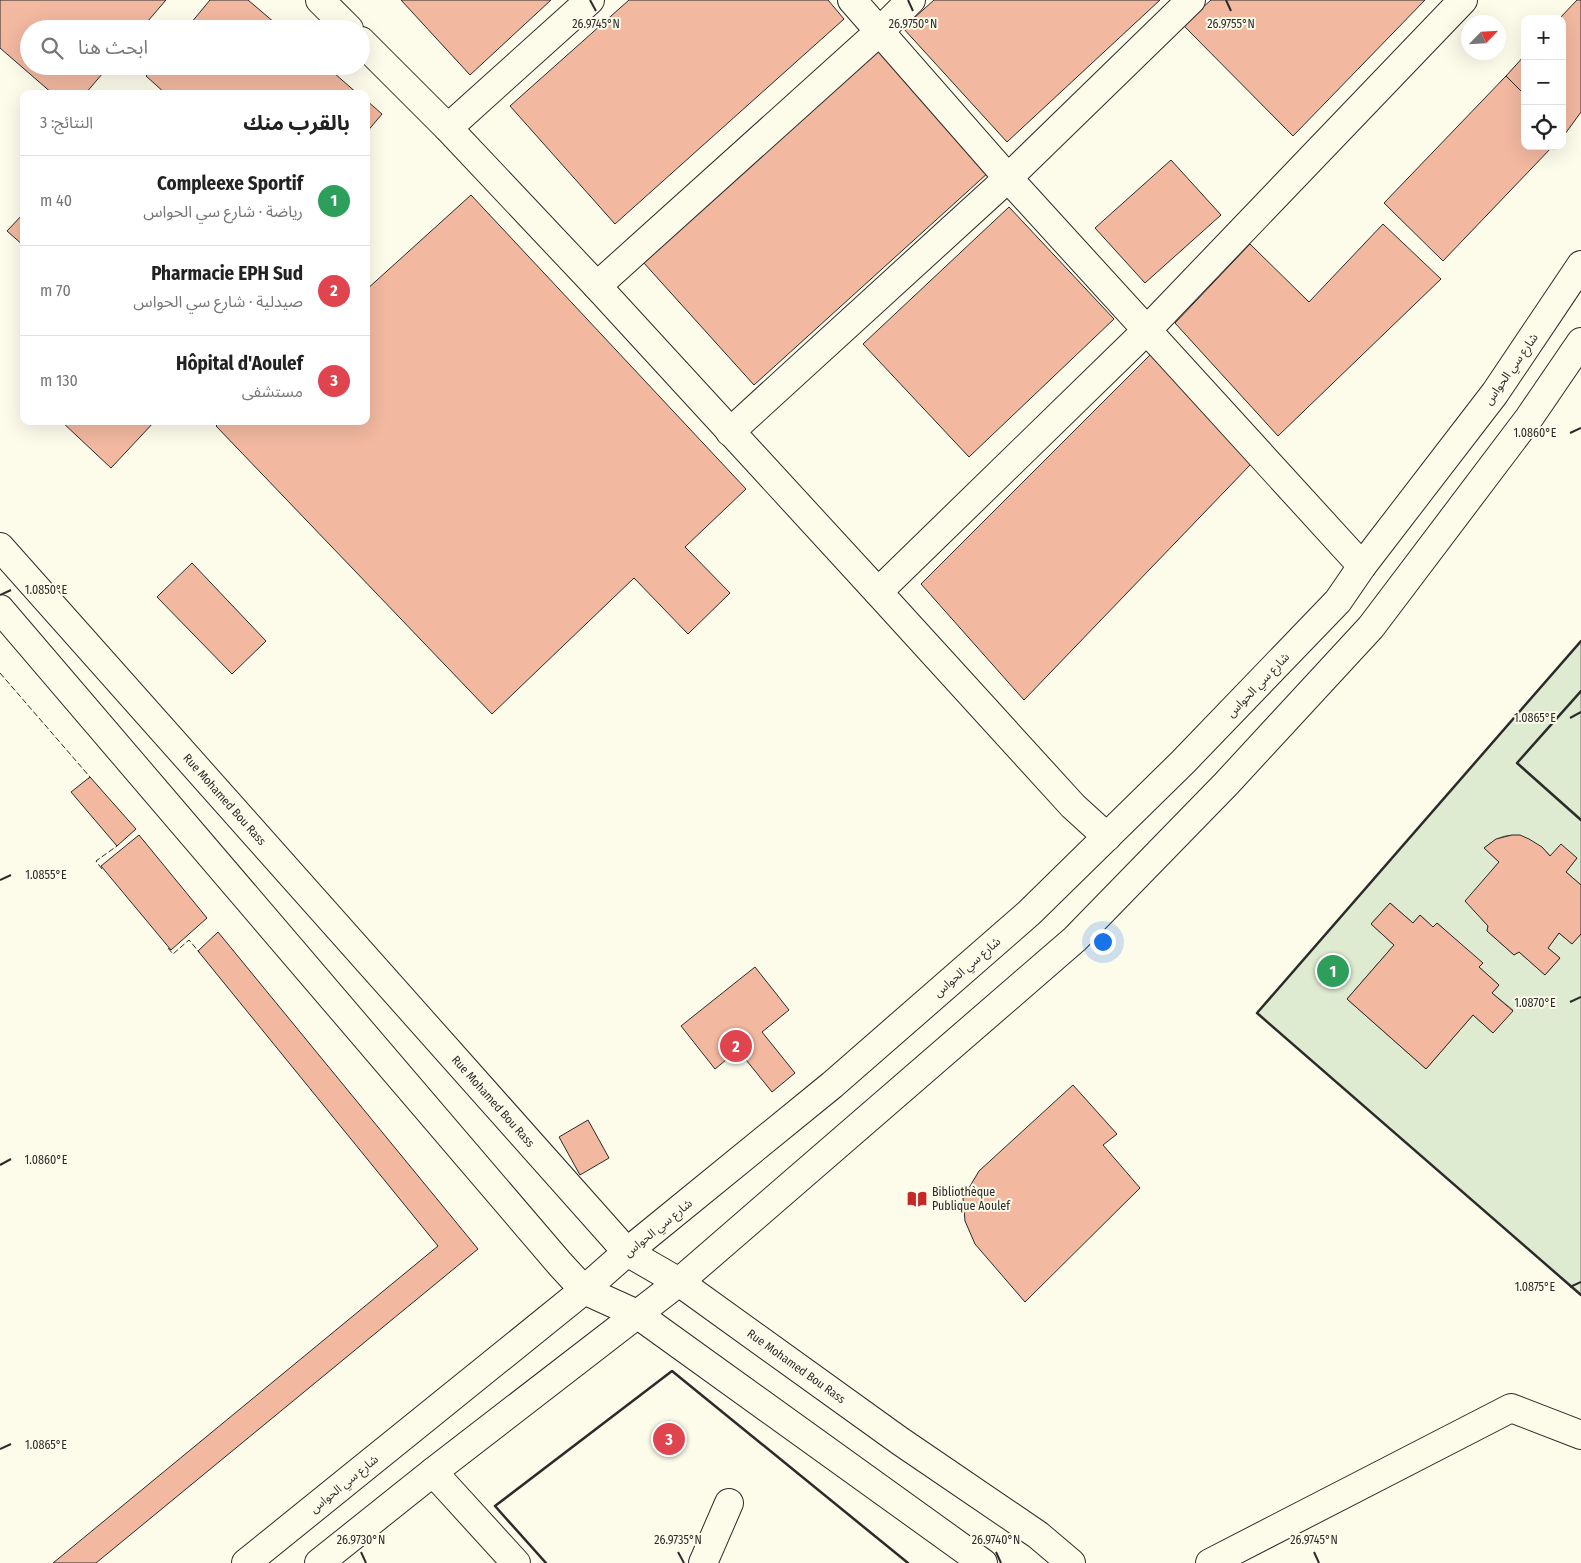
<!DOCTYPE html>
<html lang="ar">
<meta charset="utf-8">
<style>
:root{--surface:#fff;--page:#f2f2f2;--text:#222;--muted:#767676;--line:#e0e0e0;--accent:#111827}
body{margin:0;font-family:"Fira Sans Condensed","Noto Sans Arabic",sans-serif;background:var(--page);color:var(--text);direction:rtl}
.controls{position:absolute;right:15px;top:15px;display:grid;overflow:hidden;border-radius:10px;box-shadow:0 5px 20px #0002}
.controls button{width:45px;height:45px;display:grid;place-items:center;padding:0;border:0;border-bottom:1px solid var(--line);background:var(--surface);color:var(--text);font:25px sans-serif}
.compass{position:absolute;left:1461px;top:15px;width:45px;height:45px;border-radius:50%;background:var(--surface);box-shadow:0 5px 20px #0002;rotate:65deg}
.you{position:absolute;left:1102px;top:941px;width:18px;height:18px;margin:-12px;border:4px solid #fff;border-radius:50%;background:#1a73e8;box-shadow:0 0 0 8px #1a73e833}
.badge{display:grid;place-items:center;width:32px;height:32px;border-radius:50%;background:var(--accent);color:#fff;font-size:16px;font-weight:700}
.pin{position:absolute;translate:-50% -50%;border:2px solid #fff;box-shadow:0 1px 5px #0006}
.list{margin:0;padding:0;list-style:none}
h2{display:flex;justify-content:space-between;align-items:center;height:65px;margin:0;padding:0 20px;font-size:21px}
h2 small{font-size:16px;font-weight:400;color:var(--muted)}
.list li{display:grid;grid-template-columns:32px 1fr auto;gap:15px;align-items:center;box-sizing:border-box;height:90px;padding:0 20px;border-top:1px solid var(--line)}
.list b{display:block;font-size:19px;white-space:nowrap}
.list p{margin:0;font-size:16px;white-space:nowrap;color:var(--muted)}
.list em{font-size:16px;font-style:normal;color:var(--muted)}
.icon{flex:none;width:28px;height:28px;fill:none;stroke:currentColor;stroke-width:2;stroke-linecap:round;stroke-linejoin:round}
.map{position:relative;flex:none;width:1581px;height:1563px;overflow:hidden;direction:ltr}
.search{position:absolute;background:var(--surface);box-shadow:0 5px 20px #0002;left:20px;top:20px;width:350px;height:55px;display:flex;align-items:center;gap:12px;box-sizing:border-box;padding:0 18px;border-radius:28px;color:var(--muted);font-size:19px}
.panel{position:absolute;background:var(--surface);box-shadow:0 5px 20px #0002;left:20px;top:90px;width:350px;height:335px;border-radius:10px;direction:rtl}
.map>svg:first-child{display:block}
.green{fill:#deebd1;stroke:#74746e;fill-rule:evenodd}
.building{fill:#f2b8a0;stroke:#2b2b2b}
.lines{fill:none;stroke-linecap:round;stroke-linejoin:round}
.minor-casing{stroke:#2b2b2b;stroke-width:30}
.major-casing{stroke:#2b2b2b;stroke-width:30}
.minor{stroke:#fdfbea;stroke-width:28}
.major{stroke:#fdfbea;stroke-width:28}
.fence{stroke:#2b2b2b;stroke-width:1;stroke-dasharray:6 2.5;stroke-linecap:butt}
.wall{stroke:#2b2b2b;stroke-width:2.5}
.ticks{fill:none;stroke:#2b2b2b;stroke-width:2}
.labels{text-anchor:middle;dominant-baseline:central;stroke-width:4;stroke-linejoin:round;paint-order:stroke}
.street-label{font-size:12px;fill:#2b2b2b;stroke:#fdfbea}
.poi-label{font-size:12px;fill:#2b2b2b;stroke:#fdfbea;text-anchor:start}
.ticks-label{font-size:12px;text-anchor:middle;fill:#2b2b2b;stroke:#fdfbea;stroke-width:4;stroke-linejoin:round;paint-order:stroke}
</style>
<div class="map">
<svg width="1581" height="1563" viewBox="0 0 1581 1563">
<rect width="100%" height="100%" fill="#fdfbea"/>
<path class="green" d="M1581 641V885L1566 872 1577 858 1550 856C1545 849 1539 846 1532 842 1511 831 1502 834 1484 848L1499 862 1466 901 1488 926 1487 931 1514 955 1519 952 1545 975 1560 958 1548 948 1559 933 1572 944 1581 934V1295L1257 1013ZM1390 903 1413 923 1420 915 1433 927 1437 923 1482 963 1479 967 1499 985 1492 993 1513 1010 1493 1033 1473 1015 1426 1069 1347 999 1394 945 1371 924Z"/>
<g class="building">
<path d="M0 0H166L141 29H29V66H109L85 94H53L0 48Z"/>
<path d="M210 0H248L282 29H186Z"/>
<path d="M401 0H551L470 75Z"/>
<path d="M629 0H828L844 19 615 224 510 106Z"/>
<path d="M934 0H1160L1007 142 903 28Z"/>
<path d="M1211 0H1425L1293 136 1183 25Z"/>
<path d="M1577 0H1581V112L1565 134 1562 131V19H1559Z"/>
<path d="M877 50 989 172 754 385 643 262Z"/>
<path d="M1525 55V95L1506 76Z"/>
<path d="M154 66H326L358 94H166L146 76Z"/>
<path d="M1506 76 1525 95V146H1553L1443 261 1384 203Z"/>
<path d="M366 100 382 114 366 133Z"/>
<path d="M1171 160 1221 215 1145 283 1095 228Z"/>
<path d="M471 195 746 489 685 547 730 593 688 634 634 578 492 714 216 426 221 421H366V290Z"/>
<path d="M1009 207 1114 319 969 457 863 344Z"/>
<path d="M24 213V246L7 231Z"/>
<path d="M1383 224 1441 279 1278 436 1175 323 1250 244 1309 302Z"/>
<path d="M1153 352 1251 464 1024 700 921 584Z"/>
<path d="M61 421H155L111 468Z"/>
<path d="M192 563 266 641 232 674 157 597Z"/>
<path d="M90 777 136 829 117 846 71 792Z"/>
<path d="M139 835 207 918 171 950 101 866Z"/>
<path d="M1512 835H1520L1529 839 1542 847 1550 856 1561 844 1577 858 1566 872 1581 885V934L1572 944 1559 933 1548 948 1560 958 1545 975 1519 952 1514 955 1487 931 1488 926 1465 901 1499 862 1484 848 1496 839Z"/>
<path d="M1390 903 1413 923 1420 915 1433 927 1437 923 1483 963 1479 967 1499 985 1492 993 1513 1011 1493 1033 1473 1015 1426 1069 1347 999 1394 945 1371 924Z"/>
<path d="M218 932 478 1249 96 1563H53L438 1246 198 951Z"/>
<path d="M755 967 789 1010 762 1032 795 1073 772 1092 738 1050 715 1069 681 1026Z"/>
<path d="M1073 1085 1117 1134 1103 1145 1140 1188 1025 1302 975 1244 965 1221 963 1198 979 1171Z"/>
<path d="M588 1120 609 1158 580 1175 559 1137Z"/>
</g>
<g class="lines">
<defs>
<g id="minor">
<path d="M320 0 349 29"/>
<path d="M852 0 1008 178 1362 566"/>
<path d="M361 41 448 128 597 286 878 592 1073 806 1107 837"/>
<path d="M448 128 590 0"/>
<path d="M597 286 880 31 911 0"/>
<path d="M730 432 1008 178 1191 0"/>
<path id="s1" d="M0 547 627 1252 679 1282 900 1441 1038 1535 1071 1563"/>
<path d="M878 592 1146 331 1463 0"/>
<path d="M0 609 560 1264 584 1290 637 1314 983 1563"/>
<path d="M433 1472 516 1563"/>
<path d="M703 1563 729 1503"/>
<path d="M1210 1563 1511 1408 1581 1435"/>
</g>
<g id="major">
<path d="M246 1563 584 1290 627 1252 832 1085 1029 913 1183 762 1338 601 1362 566 1495 393 1581 265"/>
<path d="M319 1563 433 1472 679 1282 1075 939 1226 784 1371 627 1529 418 1581 342"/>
</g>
</defs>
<use href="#minor" class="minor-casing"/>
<use href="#major" class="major-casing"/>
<use href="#minor" class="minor"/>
<use href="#major" class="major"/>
<g class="fence">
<path d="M0 673 90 777 88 779"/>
<path d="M102 869 96 861 117 846 116 845"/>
<path d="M168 948 173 954 189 940 200 953"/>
</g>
<g class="wall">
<path d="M1581 641 1257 1013 1581 1295"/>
<path d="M1581 691 1517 763 1581 820"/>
<path d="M546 1563 495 1506 672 1371 908 1563"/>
</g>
</g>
<path class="ticks" d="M590 0 596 11M908 0 913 11M1226 0 1231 11M1570 433 1581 428M0 595 11 590M1570 718 1581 712M0 880 11 875M1570 1002 1581 997M0 1165 11 1159M1570 1287 1581 1282M0 1449 11 1444M361 1552 366 1563M678 1552 684 1563M996 1552 1001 1563M1314 1552 1319 1563"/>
<defs>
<symbol id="library-bare" viewBox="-9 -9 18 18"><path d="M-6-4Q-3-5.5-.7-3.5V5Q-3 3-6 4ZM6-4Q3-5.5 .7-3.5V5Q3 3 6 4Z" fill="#c62828" stroke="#fdfbea" stroke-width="2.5" paint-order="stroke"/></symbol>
</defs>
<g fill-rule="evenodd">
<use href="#library-bare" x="903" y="1185" width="28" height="28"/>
</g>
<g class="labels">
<g class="street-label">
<text transform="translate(1511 369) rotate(-55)">شارع سي الحواس</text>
<text transform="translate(1258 685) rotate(-46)">شارع سي الحواس</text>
<text stroke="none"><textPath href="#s1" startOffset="338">Rue Mohamed Bou Rass</textPath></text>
<text transform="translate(967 967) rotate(-41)">شارع سي الحواس</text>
<text stroke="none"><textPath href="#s1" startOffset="742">Rue Mohamed Bou Rass</textPath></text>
<text transform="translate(658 1228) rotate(-39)">شارع سي الحواس</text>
<text stroke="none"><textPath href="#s1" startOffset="1148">Rue Mohamed Bou Rass</textPath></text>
<text transform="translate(344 1484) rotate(-39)">شارع سي الحواس</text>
</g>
<g class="poi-label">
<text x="932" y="1192">Bibliothèque<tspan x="932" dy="14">Publique Aoulef</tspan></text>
</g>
</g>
<g class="ticks-label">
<text x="913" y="28">26.9750°N</text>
<text x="1231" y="28">26.9755°N</text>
<text x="596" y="28">26.9745°N</text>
<text x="1535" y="437">1.0860°E</text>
<text x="46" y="594">1.0850°E</text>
<text x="1535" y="722">1.0865°E</text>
<text x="46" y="879">1.0855°E</text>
<text x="1535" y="1007">1.0870°E</text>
<text x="46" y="1164">1.0860°E</text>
<text x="1535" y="1291">1.0875°E</text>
<text x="46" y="1449">1.0865°E</text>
<text x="361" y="1544">26.9730°N</text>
<text x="678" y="1544">26.9735°N</text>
<text x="996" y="1544">26.9740°N</text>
<text x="1314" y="1544">26.9745°N</text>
</g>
</svg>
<div class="controls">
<button>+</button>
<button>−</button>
<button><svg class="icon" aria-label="locate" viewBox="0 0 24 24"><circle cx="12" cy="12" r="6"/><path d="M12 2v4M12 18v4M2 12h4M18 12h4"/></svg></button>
</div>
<svg class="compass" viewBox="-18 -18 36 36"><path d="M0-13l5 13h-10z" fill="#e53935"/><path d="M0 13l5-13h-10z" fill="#767676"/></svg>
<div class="you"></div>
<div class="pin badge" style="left:1333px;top:971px;background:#2e9e5b">1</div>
<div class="pin badge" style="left:736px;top:1046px;background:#e0444e">2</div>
<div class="pin badge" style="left:669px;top:1439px;background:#e0444e">3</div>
<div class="search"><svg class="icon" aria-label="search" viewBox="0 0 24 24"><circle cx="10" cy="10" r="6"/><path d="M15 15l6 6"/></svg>ابحث هنا</div>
<section class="panel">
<h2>بالقرب منك<small>النتائج: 3</small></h2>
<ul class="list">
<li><span class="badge" style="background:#2e9e5b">1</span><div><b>Compleexe Sportif</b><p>رياضة · شارع سي الحواس</p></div><em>40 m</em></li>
<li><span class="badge" style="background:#e0444e">2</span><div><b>Pharmacie EPH Sud</b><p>صيدلية · شارع سي الحواس</p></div><em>70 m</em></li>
<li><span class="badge" style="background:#e0444e">3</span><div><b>Hôpital d'Aoulef</b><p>مستشفى</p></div><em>130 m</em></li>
</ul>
</section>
</div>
